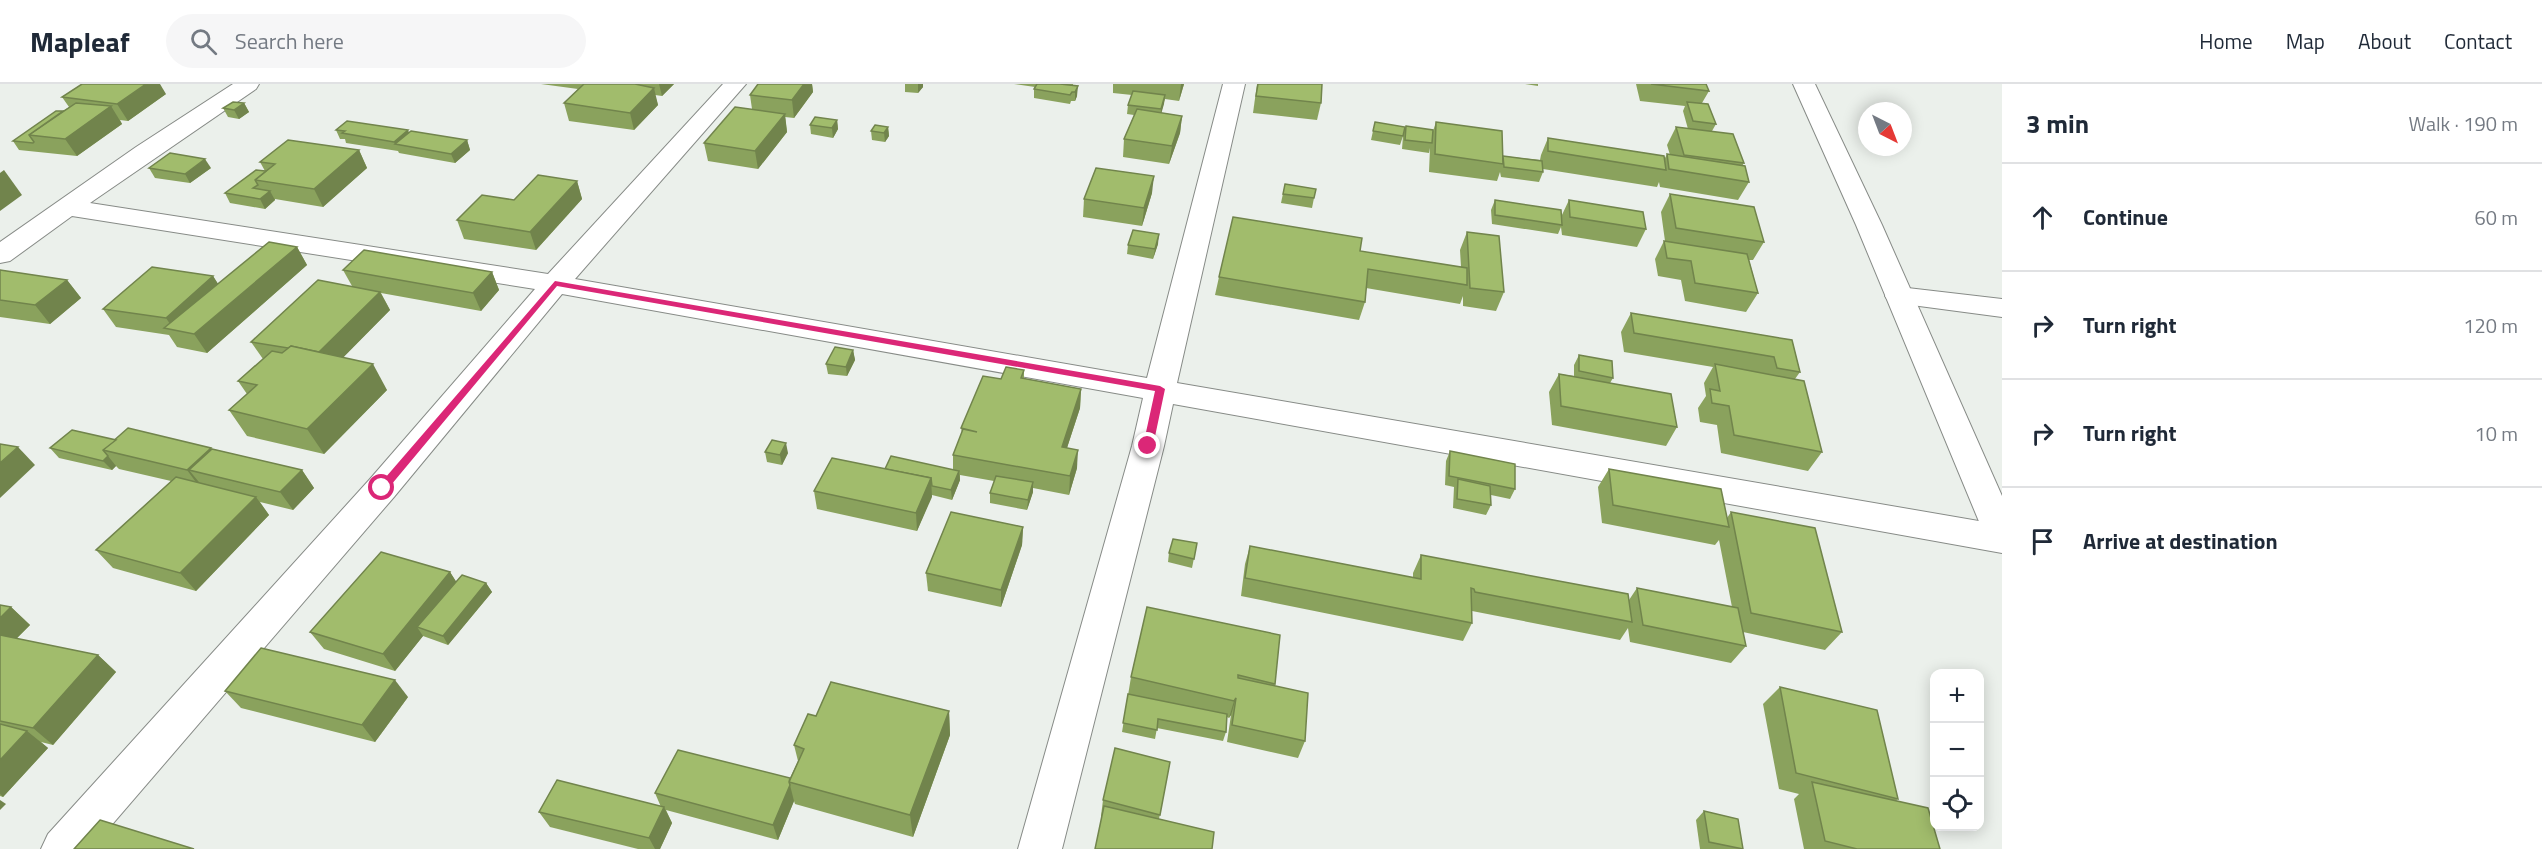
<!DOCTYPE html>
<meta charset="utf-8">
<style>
:root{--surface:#fff;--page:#f6f6f7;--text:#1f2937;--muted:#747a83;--line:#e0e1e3}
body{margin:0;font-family:"Titillium Web",sans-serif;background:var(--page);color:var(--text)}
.controls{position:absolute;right:18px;bottom:18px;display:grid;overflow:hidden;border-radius:12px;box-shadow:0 3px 15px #0003}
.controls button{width:54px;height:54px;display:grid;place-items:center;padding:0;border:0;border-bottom:2px solid var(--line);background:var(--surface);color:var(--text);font:30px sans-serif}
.compass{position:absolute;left:1858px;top:18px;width:54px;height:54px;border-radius:50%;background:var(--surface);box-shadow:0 3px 15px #0003;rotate:138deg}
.stop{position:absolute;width:18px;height:18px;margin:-14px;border:4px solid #db2777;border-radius:50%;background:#fff}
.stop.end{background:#db2777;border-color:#fff;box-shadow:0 2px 6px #0008}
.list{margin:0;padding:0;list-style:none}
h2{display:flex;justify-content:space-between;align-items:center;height:78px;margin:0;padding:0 24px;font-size:26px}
h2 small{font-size:20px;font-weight:400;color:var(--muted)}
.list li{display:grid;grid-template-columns:39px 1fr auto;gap:18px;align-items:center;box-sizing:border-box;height:108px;padding:0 24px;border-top:2px solid var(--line)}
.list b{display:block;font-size:22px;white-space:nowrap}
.list em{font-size:20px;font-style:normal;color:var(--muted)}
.icon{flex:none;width:33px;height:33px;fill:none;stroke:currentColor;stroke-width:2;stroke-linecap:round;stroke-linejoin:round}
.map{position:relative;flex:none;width:2002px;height:765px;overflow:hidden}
header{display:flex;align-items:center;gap:36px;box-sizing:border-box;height:84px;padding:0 30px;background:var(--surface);border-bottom:2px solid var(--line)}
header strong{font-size:28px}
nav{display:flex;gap:33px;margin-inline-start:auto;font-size:21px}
.search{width:420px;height:54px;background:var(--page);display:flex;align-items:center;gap:15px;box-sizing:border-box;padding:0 21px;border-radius:33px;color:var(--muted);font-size:22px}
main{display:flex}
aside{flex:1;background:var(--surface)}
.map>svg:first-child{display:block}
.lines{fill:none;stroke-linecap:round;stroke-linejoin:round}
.minor-casing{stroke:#878b87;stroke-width:2}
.major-casing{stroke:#878b87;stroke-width:2}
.minor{fill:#fff;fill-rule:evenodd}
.major{fill:#fff;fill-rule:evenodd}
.wall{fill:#8aa25d}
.shaded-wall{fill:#71844c}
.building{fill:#a1bc6c;stroke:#71844c;stroke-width:1.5}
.route{fill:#db2777}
</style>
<header>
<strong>Mapleaf</strong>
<div class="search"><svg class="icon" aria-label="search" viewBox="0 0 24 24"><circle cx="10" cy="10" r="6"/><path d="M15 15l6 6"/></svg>Search here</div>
<nav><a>Home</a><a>Map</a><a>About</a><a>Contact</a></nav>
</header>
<main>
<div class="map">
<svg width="2002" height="765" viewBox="0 0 2002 765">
<rect width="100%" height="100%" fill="#ebf0eb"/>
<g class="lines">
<defs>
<g id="minor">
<path d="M233 0H259L256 5 90 119 548 190 723 0H746L575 195 1147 294 1223 0H1245L1177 299 2002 441V469L1173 320 1164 362 1062 765H1018L1132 362 1143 314 562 210 394 413 91 765H41L48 750 370 395 535 205 72 132 10 177 0 179V158L136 63Z"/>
<path d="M1899 203 2002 215V233L1889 218 1885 212 1889 206Z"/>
</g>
<path id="major" d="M1793 0H1815L1882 141 2002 412V466L1990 462 1985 452 1856 141Z"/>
</defs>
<use href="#minor" class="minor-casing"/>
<use href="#major" class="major-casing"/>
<use href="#minor" class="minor"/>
<use href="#major" class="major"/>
</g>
<g class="wall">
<path d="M541 0H674L662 12 655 11 658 21 634 46 569 37 564 19 578 5Z"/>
<path d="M758 0H812L813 8 794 34 785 33 787 48 758 85 708 77 704 59 752 25 750 11Z"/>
<path d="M905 0H923V3L918 9 905 8Z"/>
<path d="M1014 0H1073V2L1077 12 1075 17H1071L1070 20 1034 14V5L1035 3Z"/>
<path d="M1113 0H1184L1179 17 1165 15 1161 29 1182 32 1180 49 1169 80 1123 73 1124 55 1134 31 1127 30 1128 21 1132 11 1113 9Z"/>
<path d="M1257 0H1322L1321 19 1317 36 1253 29Z"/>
<path d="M1525 0H1538V2Z"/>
<path d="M1636 0H1706L1709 7 1702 19 1716 40 1712 47 1744 79 1742 82 1749 98 1738 116 1660 103 1659 98 1657 103 1543 85V88L1539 98 1501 93 1500 88 1497 97 1429 88 1430 64 1429 69 1402 65 1403 52 1400 61 1371 56 1375 38 1403 50 1406 42 1432 50 1436 38 1503 72 1540 76 1541 71 1548 54 1664 76 1667 70 1670 71 1667 61 1676 43 1688 45 1683 27 1685 22 1640 17Z"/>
<path d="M166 10 128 37 120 36 122 40 77 72 19 66 13 57 69 23 62 13Z"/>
<path d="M244 19 249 28 239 35 228 33 223 24Z"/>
<path d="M837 36 838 45 833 54 811 50 810 41Z"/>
<path d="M888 43 889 52 885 58 872 56 871 47Z"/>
<path d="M336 46 409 48 467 56 470 66 455 79 399 69 398 67 346 59 345 55H340Z"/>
<path d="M359 66 367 84 323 123 275 115V116L265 125 230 119 225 109 265 87 260 78Z"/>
<path d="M149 84H211L190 99 155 94Z"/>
<path d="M577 97 582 115 536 166 464 155 457 136 514 116Z"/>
<path d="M1285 100 1314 114 1312 124 1281 119Z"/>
<path d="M1152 109 1142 142 1083 133 1084 115Z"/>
<path d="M1670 110 1764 158 1753 176H1749L1758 209 1746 228 1685 217 1681 196 1658 192 1655 175 1664 157H1665L1661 128Z"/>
<path d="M1495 116 1561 133 1569 116 1646 145 1637 163 1562 151 1561 143 1558 150 1492 140 1491 126Z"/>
<path d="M1467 148 1504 208 1496 227 1463 222V212L1460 220 1366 204 1365 218 1359 236 1215 211 1219 193 1360 167 1461 183 1460 166Z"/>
<path d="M1158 160 1153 175 1127 170 1128 161Z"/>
<path d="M297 163 307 181 207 269 177 263 169 251 116 243 103 225 213 192 218 200Z"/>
<path d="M0 186 67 196 81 214 50 240 0 233Z"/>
<path d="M343 186 492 188 499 206 481 227 381 209 390 226 343 273 387 306 324 370 247 352 229 326 247 310 238 297 263 275 251 258 352 202Z"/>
<path d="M1631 229 1792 256 1800 288 1795 295 1822 368 1808 387 1721 369 1717 341 1700 338 1698 324 1706 312 1704 299 1713 283 1624 268 1621 248Z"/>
<path d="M853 266 855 276 847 292 828 290 826 280Z"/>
<path d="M1579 271 1613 294 1610 299 1677 343 1666 362 1552 341 1549 308 1559 290 1574 292V281Z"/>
<path d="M1024 286V295L1081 305 1080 324 1067 364 1077 384 1069 411 1033 404V408L1027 426 990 419V409L994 397 960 391V396L952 416 932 411 917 447 817 425 814 407 885 385H953V371L962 349 961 344 1001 295Z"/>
<path d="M116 356 211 364 212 365 302 386 314 404 293 426 260 418 269 431 196 507 113 484 96 466 171 397 119 385 116 382 112 386 59 374 50 364Z"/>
<path d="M1450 367 1515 405 1510 415 1491 411V421L1486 431 1453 424 1454 403 1445 401 1446 377Z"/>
<path d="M765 368 788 369 782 381 767 378Z"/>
<path d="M1609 385 1727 434 1731 428 1842 548 1825 566 1743 548 1746 562 1731 579 1630 558 1628 544 1620 556 1472 527V539L1463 557 1241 512 1245 480 1250 462 1413 494V489L1421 471 1629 516 1637 504 1732 523 1719 456 1715 461 1602 439 1598 403Z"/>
<path d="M1023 443 1022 461 1001 523 928 507 926 489Z"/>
<path d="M1197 459 1192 484 1168 478 1169 469Z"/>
<path d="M450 488 456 498 486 499 492 508 448 561 423 552 395 587 324 565 310 548Z"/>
<path d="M0 521 11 523 30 541 16 555 98 571 116 588 53 661 41 658 48 664 3 713 0 712Z"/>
<path d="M1147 523 1275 600 1274 602 1305 657 1298 674 1227 658 1231 631 1229 634 1227 633 1226 648 1223 657 1157 644 1155 655 1122 648 1131 593Z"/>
<path d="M1780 603 1898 715 1895 717 1940 765H1804L1794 715 1799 710 1779 705 1763 620Z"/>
<path d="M225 607 408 613 375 658 241 624Z"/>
<path d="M949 627 950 651 913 753 795 720 794 717 778 756 666 726 672 739 660 765H638L550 743 539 728 661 723 655 709 790 694 798 677 794 661 816 632Z"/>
<path d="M1170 678 1159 735 1101 732 1103 716Z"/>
<path d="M1704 727 1743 765H1700L1696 736Z"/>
</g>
<g class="shaded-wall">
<path d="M146 0H160L166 10 128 37 117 20Z"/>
<path d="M659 0H674L662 12Z"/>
<path d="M804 0H812L813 8 794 34 792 16Z"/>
<path d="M918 0H923V3L918 9Z"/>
<path d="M1181 0H1184L1179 17Z"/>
<path d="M1078 2 1077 12 1075 17V8Z"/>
<path d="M654 4 658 21 634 46 630 29Z"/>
<path d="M1165 11 1164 20 1160 34 1161 25Z"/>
<path d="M244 19 249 28 239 35 234 26Z"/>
<path d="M111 22 122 40 77 72 65 55Z"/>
<path d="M785 30 787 48 758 85 755 67Z"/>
<path d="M1182 32 1180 49 1169 80 1172 62Z"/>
<path d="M837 36 838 45 833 54 832 44Z"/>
<path d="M888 43 889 52 885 58 884 49Z"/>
<path d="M408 46 412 56 395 60 394 58Z"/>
<path d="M467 56 470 66 455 79 451 70Z"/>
<path d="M359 66 367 84 323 123 314 105Z"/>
<path d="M205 75 211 84 190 99 185 90Z"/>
<path d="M4 86 22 111 0 127V89Z"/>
<path d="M1154 92 1152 109 1142 142 1144 124Z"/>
<path d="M577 97 582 115 536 166 530 148Z"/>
<path d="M270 107 275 116 265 125 260 115Z"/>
<path d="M1159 150 1158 160 1153 175 1155 165Z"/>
<path d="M297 163 307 181 207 269 194 250Z"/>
<path d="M492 188 499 206 481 227 473 209Z"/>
<path d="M213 192 225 211 174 246 166 234Z"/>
<path d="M67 196 81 214 50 240 35 221Z"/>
<path d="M380 208 390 226 328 289 317 270Z"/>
<path d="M853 266 855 276 847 292 846 283Z"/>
<path d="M373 280 387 306 324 370 307 345Z"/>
<path d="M1081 305 1080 324 1061 382 1062 363Z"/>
<path d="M786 359 788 369 782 381 780 371Z"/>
<path d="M18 363 35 381 0 414V379Z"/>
<path d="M211 364 225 382 189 386 203 403 201 405 187 386Z"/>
<path d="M1078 366 1077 384 1069 411 1070 392Z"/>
<path d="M108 372 116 382 112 386 103 377Z"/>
<path d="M302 386 314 404 293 426 280 408Z"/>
<path d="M959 387 960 396 952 416 951 406Z"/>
<path d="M931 394 932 413 917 447 916 429Z"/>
<path d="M1033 398V408L1027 426 1028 416Z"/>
<path d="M256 413 269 431 196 507 180 489Z"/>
<path d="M1023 443 1022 461 1001 523V506Z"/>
<path d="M450 488 461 505 417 543 423 552 395 587 383 570Z"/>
<path d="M486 499 492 508 448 561 443 552Z"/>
<path d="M11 523 30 541 3 568 0 565V534Z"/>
<path d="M98 571 116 588 53 661 33 644Z"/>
<path d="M395 596 408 613 375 658 362 641Z"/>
<path d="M1236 614 1231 631 1229 634 1234 617Z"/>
<path d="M949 627 950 651 913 753 910 731Z"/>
<path d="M27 647 48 664 3 713 0 710V676Z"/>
<path d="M790 701 794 717 778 756 773 741Z"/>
<path d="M0 716 6 720 0 726Z"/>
<path d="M664 723 672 739 660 765H655L649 754Z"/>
</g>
<g class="building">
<path d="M82 0H146L117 20 62 13Z"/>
<path d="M584 0H635L654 4 630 29 564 19Z"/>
<path d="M758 0H804L792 16 750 11Z"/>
<path d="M1037 0H1060L1078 2 1075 8H1072L1070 11 1034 5Z"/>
<path d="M1258 0H1322L1321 19 1256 12Z"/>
<path d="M1651 0H1706L1709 7Z"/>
<path d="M1133 7 1165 11 1161 25 1128 21Z"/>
<path d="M233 18 244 19 234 26 223 24Z"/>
<path d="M1687 18 1708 20 1716 40 1693 37Z"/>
<path d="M76 19 111 22 65 55 29 51Z"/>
<path d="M735 23 785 30 755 67 704 59Z"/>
<path d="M1137 25 1182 32 1172 62 1124 55Z"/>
<path d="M56 27H63L29 51 34 58 33 59 13 57Z"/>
<path d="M815 33 837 36 832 44 810 41Z"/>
<path d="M347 37 408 46 394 58 342 49 345 47 336 46Z"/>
<path d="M1375 38 1405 43 1403 52 1373 47Z"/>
<path d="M1436 38 1502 47 1503 80 1435 70Z"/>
<path d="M875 41 888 43 884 49 871 47Z"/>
<path d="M1406 42 1433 46 1432 59 1405 56Z"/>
<path d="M1676 43 1733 50 1744 79 1684 71Z"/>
<path d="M411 47 467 56 451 70 395 60Z"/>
<path d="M1548 54 1664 72 1666 86 1548 67Z"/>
<path d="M288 56 359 66 314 105 255 96 275 80 260 78Z"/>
<path d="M170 69 205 75 185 90 149 84Z"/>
<path d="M1667 70 1745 82 1749 98 1669 85Z"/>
<path d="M1503 72 1542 77 1543 88 1504 83Z"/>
<path d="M1096 84 1154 92 1144 124 1084 115Z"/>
<path d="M256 86 266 87 255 96 258 101 253 104 270 107 260 115 225 109Z"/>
<path d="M538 91 577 97 530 148 457 136 482 111 514 116Z"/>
<path d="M1285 100 1316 105 1314 114 1283 110Z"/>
<path d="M1670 110 1754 123 1764 158 1676 144Z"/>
<path d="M1495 116 1561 126 1562 141 1495 131Z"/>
<path d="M1569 116 1643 128 1646 145 1570 133Z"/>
<path d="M1233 133 1362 154 1360 167 1467 184V201L1368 185 1365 218 1219 193Z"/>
<path d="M1133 146 1159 150 1155 165 1128 161Z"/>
<path d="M1467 148 1499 152 1504 208 1470 204Z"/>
<path d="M1664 157 1747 170 1758 209 1695 199 1691 177 1667 174Z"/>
<path d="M269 158 297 163 194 250 164 244Z"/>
<path d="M364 166 492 188 473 209 343 186Z"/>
<path d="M152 183 213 192 166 234 103 225Z"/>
<path d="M0 186 67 196 35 221 0 216Z"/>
<path d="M318 196 380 208 319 268 291 262 288 264 251 258Z"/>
<path d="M1631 229 1792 256 1800 288 1777 284 1774 273 1634 249Z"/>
<path d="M291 262 373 280 307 345 229 326 257 301 238 297 272 267 282 269Z"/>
<path d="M835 263 853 266 846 283 826 280Z"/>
<path d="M1579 271 1612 277 1613 294 1579 287Z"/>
<path d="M1715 280 1804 297 1822 368 1734 351 1729 322 1712 319 1710 305 1720 307Z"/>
<path d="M1006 283 1024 286 1021 294 1081 305 1062 363 1078 366 1070 392 953 371 963 345 977 348 961 344 983 292 1001 295Z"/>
<path d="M1559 290 1671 310 1677 343 1561 322Z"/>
<path d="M128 344 211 364 187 386 103 366Z"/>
<path d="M72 346 116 356 103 366 108 372 103 377 50 364Z"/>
<path d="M772 356 786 359 780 371 765 368Z"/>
<path d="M0 360 18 363 0 379Z"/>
<path d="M212 365 302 386 280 408 189 386Z"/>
<path d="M1450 367 1515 380V405L1449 392Z"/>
<path d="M891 372 959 387 951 406 932 402 931 394 885 385Z"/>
<path d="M832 374 931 394 916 429 814 407Z"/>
<path d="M1609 385 1721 405 1729 443 1613 421Z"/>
<path d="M996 392 1033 398 1028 416 990 409Z"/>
<path d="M176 393 256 413 180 489 96 466Z"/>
<path d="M1458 395 1490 402 1491 421 1457 415Z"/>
<path d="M951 428 1023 443 1001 506 926 489Z"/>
<path d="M1731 428 1815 444 1842 548 1751 529Z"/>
<path d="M1173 455 1197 459 1194 475 1169 469Z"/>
<path d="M1250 462 1421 495V471L1628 510 1632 538 1475 508 1474 505 1471 504 1472 539 1245 494Z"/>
<path d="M381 468 450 488 383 570 310 548Z"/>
<path d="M462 491 486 499 443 552 417 543Z"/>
<path d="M1637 504 1738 524 1746 562 1643 541Z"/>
<path d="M0 521 11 523 0 534Z"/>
<path d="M1147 523 1280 551 1275 600 1238 591V594L1308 609 1305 657 1232 641 1236 614 1234 617 1131 593Z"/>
<path d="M0 551 98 571 33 644 0 637Z"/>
<path d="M261 564 395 596 362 641 225 607Z"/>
<path d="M831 598 949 627 910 731 789 698 804 665 794 661 808 630 816 632Z"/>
<path d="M1780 603 1877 626 1898 715 1796 689Z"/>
<path d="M1128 610 1227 630 1226 648 1158 635 1157 646 1123 639Z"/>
<path d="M0 640 27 647 0 676Z"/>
<path d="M1115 664 1170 678 1160 731 1103 716Z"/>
<path d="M678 666 790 694 789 698 790 701 773 741 655 709Z"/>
<path d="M557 696 664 723 649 754 539 728Z"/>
<path d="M1812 698 1928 724 1940 765H1857L1825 757Z"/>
<path d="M1104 722 1214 748 1212 765H1095Z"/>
<path d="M1704 727 1738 735 1743 765 1709 758Z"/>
<path d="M100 736 194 765H74Z"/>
</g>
<path class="route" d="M555 197 1160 302 1165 305 1153 362 1148 365 1143 362 1155 307 557 202 386 407H379V401Z"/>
</svg>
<div class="controls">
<button>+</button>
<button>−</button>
<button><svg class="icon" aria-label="locate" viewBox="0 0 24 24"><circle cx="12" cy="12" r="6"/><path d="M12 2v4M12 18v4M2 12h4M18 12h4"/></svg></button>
</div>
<svg class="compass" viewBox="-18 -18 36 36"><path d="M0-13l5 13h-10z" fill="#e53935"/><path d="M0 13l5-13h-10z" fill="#747a83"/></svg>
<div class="stop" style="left:382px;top:404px"></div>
<div class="stop end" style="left:1148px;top:362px"></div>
</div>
<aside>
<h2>3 min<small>Walk · 190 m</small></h2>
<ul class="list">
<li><svg class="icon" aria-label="ahead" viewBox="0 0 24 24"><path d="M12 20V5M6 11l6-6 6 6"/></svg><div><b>Continue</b></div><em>60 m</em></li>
<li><svg class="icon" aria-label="right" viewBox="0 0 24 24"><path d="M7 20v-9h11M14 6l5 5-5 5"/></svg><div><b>Turn right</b></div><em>120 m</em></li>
<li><svg class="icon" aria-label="right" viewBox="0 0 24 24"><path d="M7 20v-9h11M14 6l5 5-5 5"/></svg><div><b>Turn right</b></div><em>10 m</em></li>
<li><svg class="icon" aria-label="arrive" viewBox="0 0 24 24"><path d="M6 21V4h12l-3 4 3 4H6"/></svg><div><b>Arrive at destination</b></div></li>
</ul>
</aside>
</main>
